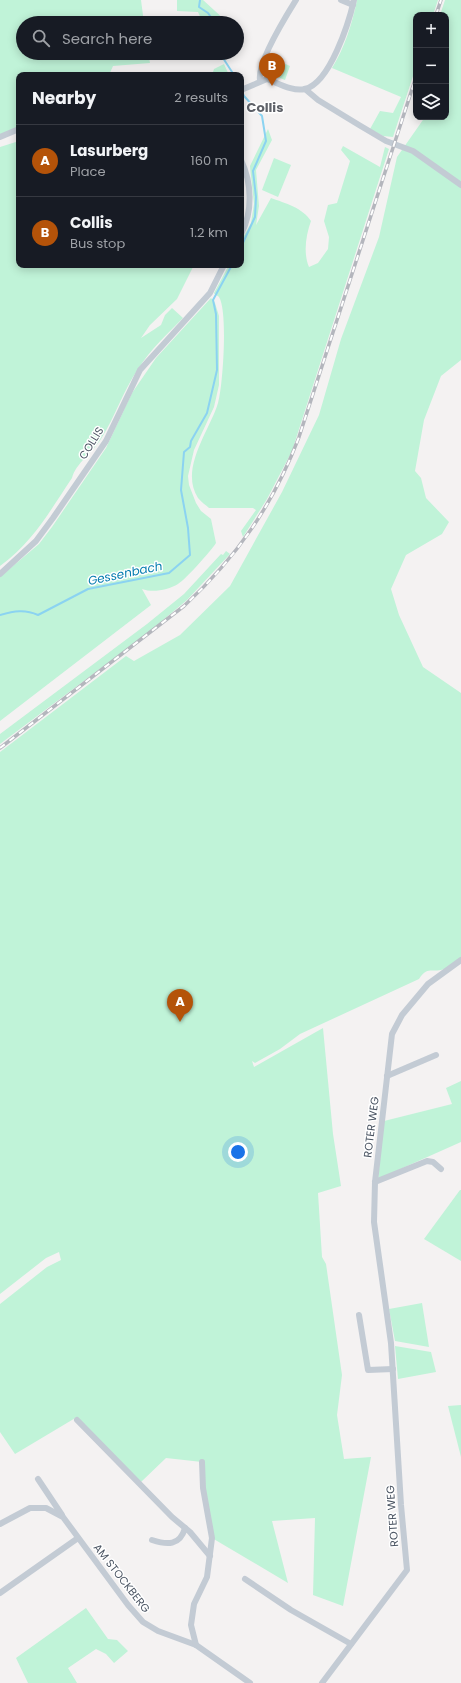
<!DOCTYPE html>
<meta charset="utf-8">
<style>
:root{--surface:#171b24;--page:#242831;--text:#f1f3f6;--muted:#9ea1a6;--line:#363941;--accent:#b45309}
body{margin:0;font-family:Poppins,sans-serif;background:var(--page);color:var(--text)}
.controls{position:absolute;right:12px;top:12px;display:grid;overflow:hidden;border-radius:8px;box-shadow:0 2px 10px #0003}
.controls button{width:36px;height:36px;display:grid;place-items:center;padding:0;border:0;border-bottom:1px solid var(--line);background:var(--surface);color:var(--text);font:20px sans-serif}
.you{position:absolute;left:238px;top:1152px;width:14px;height:14px;margin:-10px;border:3px solid #fff;border-radius:50%;background:#1a73e8;box-shadow:0 0 0 6px #1a73e833}
.badge{display:grid;place-items:center;width:26px;height:26px;border-radius:50%;background:var(--accent);color:#fff;font-size:13px;font-weight:700}
.pin{position:absolute;translate:-50% -33px;filter:drop-shadow(0 1px 2px #0008)}
.pin::after{content:'';position:absolute;top:21px;width:14px;height:12px;background:inherit;clip-path:polygon(0 0,100% 0,50% 100%)}
.list{margin:0;padding:0;list-style:none}
h2{display:flex;justify-content:space-between;align-items:center;height:52px;margin:0;padding:0 16px;font-size:17px}
h2 small{font-size:13px;font-weight:400;color:var(--muted)}
.list li{display:grid;grid-template-columns:26px 1fr auto;gap:12px;align-items:center;box-sizing:border-box;height:72px;padding:0 16px;border-top:1px solid var(--line)}
.list b{display:block;font-size:15px;white-space:nowrap}
.list p{margin:0;font-size:13px;white-space:nowrap;color:var(--muted)}
.list em{font-size:13px;font-style:normal;color:var(--muted)}
.icon{flex:none;width:22px;height:22px;fill:none;stroke:currentColor;stroke-width:2;stroke-linecap:round;stroke-linejoin:round}
.map{position:relative;flex:none;width:461px;height:1683px;overflow:hidden}
.search{position:absolute;background:var(--surface);box-shadow:0 2px 10px #0003;left:16px;top:16px;width:228px;height:44px;display:flex;align-items:center;gap:10px;box-sizing:border-box;padding:0 14px;border-radius:22px;color:var(--muted);font-size:15px}
.panel{position:absolute;background:var(--surface);box-shadow:0 2px 10px #0003;left:16px;top:72px;width:228px;height:196px;border-radius:8px}
.map>svg:first-child{display:block}
.green{fill:#c0f3d8}
.lines{fill:none;stroke-linecap:round;stroke-linejoin:round}
.stream{stroke:#8bd3f1;stroke-width:2}
.minor{stroke:#c3cbd4;stroke-width:6}
.rail-casing{stroke:#b4b6bd;stroke-width:3.5}
.rail{stroke:#fff;stroke-width:2;stroke-dasharray:6;stroke-linecap:butt}
.labels{text-anchor:middle;dominant-baseline:central;stroke-width:3;stroke-linejoin:round;paint-order:stroke}
.street-label{font-size:11px;fill:#495361;stroke:#fff}
.water-label{font-size:12px;font-style:italic;fill:#067db0;stroke:#fff}
.quarter-label{font-size:13px;font-weight:bold;fill:#5e6168;stroke:#fff}
</style>
<div class="map">
<svg width="461" height="1683" viewBox="0 0 461 1683">
<rect width="100%" height="100%" fill="#f4f2f2"/>
<g class="green">
<path d="M0 0H141L144 23H23V53H148L150 63 113 66 109 75H19V129L0 137Z"/>
<path d="M177 0H203L226 21 225 23H203L198 12 177 11Z"/>
<path d="M357 0H438L433 15H416V67L393 137 383 136 370 129 380 111 393 113 401 97 332 68C345 47 352 24 357 0Z"/>
<path d="M445 0H461V360L441 376 424 420 415 471 421 478 426 498 449 522 442 534 406 555 391 589 399 615 423 667 461 693V958C456 962 448 969 441 970 430 972 427 967 419 979L300 1034 280 1049 255 1063 252 1061 254 1067 323 1028 333 1134 341 1186 318 1193 322 1257 326 1264 342 1375 337 1415 344 1459 371 1457 343 1606 313 1595 315 1518 272 1521 288 1583 212 1538 202 1462 166 1458 141 1482 77 1417 15 1454 0 1432V1304L47 1267 61 1260 59 1252 46 1258 0 1294V752L126 656 134 661 180 635 230 586 282 492 319 415 341 339 379 237 397 157 425 117H446V15H440Z"/>
<path d="M271 58 290 66 285 80 265 72Z"/>
<path d="M224 64 229 75H212L214 69Z"/>
<path d="M268 129 272 140 256 170 259 206 256 225 271 198C285 203 303 208 311 221 306 235 303 253 309 267L318 263 328 249 329 237 324 221 328 205 337 203 350 161 341 150 343 146 380 167 385 147 389 149 292 451 267 499 243 537 241 531 256 510 253 508H209C206 505 201 502 198 498 179 469 210 430 218 403 223 386 228 311 219 297 218 296 214 294 214 293L229 265H241V241L251 223 254 204 250 166Z"/>
<path d="M19 141V265H194L177 299 150 325 141 338 161 325 165 315 172 308 183 318C167 334 151 349 138 369 123 391 115 417 101 439 92 453 76 463 72 478 49 512 34 541 0 566V147Z"/>
<path d="M274 158 291 165 278 197 262 190Z"/>
<path d="M211 298 215 303 219 316V385L214 407 194 450 188 476 189 485 196 503 201 511 211 519 216 543C210 552 186 579 178 584 168 590 153 593 142 589L151 605 0 721V577L39 544 52 527 106 448 132 393 156 358Z"/>
<path d="M226 551 230 554 187 600 145 635 0 744V734L147 624 184 594 221 554 223 555Z"/>
<path d="M461 1081V1142L378 1179 384 1121 452 1104 446 1088Z"/>
<path d="M460 1190H461V1261L424 1239Z"/>
<path d="M422 1303 429 1347 395 1341 389 1309Z"/>
<path d="M395 1346 431 1352 436 1372 398 1379Z"/>
<path d="M461 1405V1457L448 1406Z"/>
<path d="M86 1608 108 1639 117 1640 128 1651 114 1663 106 1654 96 1649 68 1668 77 1683H28L16 1658Z"/>
</g>
<g class="lines">
<g class="stream">
<path d="M200 0 199 7 208 13 215 23"/>
<path d="M223 53V58L234 75"/>
<path d="M241 247 255 217 256 197 253 171 266 141 262 116 244 96 241 90"/>
<path d="M0 615C14 611 25 609 38 615L88 589 169 573 190 555 188 528 181 490 184 452 190 447 191 441 207 413 217 370 216 314 213 300 232 265"/>
</g>
<g class="minor">
<path d="M341 0 353 5"/>
<path d="M260 80C257 63 286 16 296 0"/>
<path d="M305 89 318 100 359 125 386 141 413 151 461 185"/>
<path d="M241 90 267 79C278 83 293 92 305 89 330 83 349 22 354 0"/>
<path d="M0 137 19 129"/>
<path d="M241 160C252 183 253 212 241 234"/>
<path d="M0 574 36 541 53 518 106 441 140 370 210 293 224 265"/>
<path d="M387 1076 436 1055"/>
<path d="M375 1182 427 1161 433 1162 441 1169"/>
<path d="M359 1315 368 1370 393 1369"/>
<path d="M77 1420 172 1517 190 1532 210 1556"/>
<path d="M38 1479 62 1515"/>
<path d="M0 1524 30 1508H46L63 1517 128 1605 143 1622 158 1631 196 1645 250 1683"/>
<path d="M152 1540C167 1545 180 1546 185 1528"/>
<path d="M245 1579 291 1610 351 1644"/>
<path d="M0 1593 78 1538"/>
<path d="M196 1645 191 1625 194 1604 207 1577 212 1538 203 1488 202 1462"/>
<path d="M322 1683 407 1570 401 1505 391 1343 374 1222 375 1182 392 1034 402 1015 428 984 461 960"/>
</g>
<defs>
<g id="rail">
<path d="M436 15 441 0"/>
<path d="M0 748 184 606C237 557 273 505 299 437L416 77"/>
</g>
</defs>
<use href="#rail" class="rail-casing"/>
<use href="#rail" class="rail"/>
</g>
<g class="labels">
<g class="street-label">
<text transform="translate(91 443) rotate(-58)">COLLIS</text>
<text transform="translate(371 1127) rotate(-83)">ROTER WEG</text>
<text transform="translate(392 1516) rotate(-94)">ROTER WEG</text>
<text transform="translate(122 1578) rotate(52)">AM STOCKBERG</text>
</g>
<g class="water-label">
<text transform="translate(125 573) rotate(-12)">Gessenbach</text>
</g>
<g class="quarter-label">
<text x="265" y="107">Collis</text>
</g>
</g>
</svg>
<div class="controls">
<button>+</button>
<button>−</button>
<button><svg class="icon" aria-label="layers" viewBox="0 0 24 24"><path d="M12 4l9 5-9 5-9-5zM3 14l9 5 9-5"/></svg></button>
</div>
<div class="you"></div>
<div class="pin badge" style="left:180px;top:1022px">A</div>
<div class="pin badge" style="left:272px;top:86px">B</div>
<div class="search"><svg class="icon" aria-label="search" viewBox="0 0 24 24"><circle cx="10" cy="10" r="6"/><path d="M15 15l6 6"/></svg>Search here</div>
<section class="panel">
<h2>Nearby<small>2 results</small></h2>
<ul class="list">
<li><span class="badge">A</span><div><b>Lasurberg</b><p>Place</p></div><em>160 m</em></li>
<li><span class="badge">B</span><div><b>Collis</b><p>Bus stop</p></div><em>1.2 km</em></li>
</ul>
</section>
</div>
